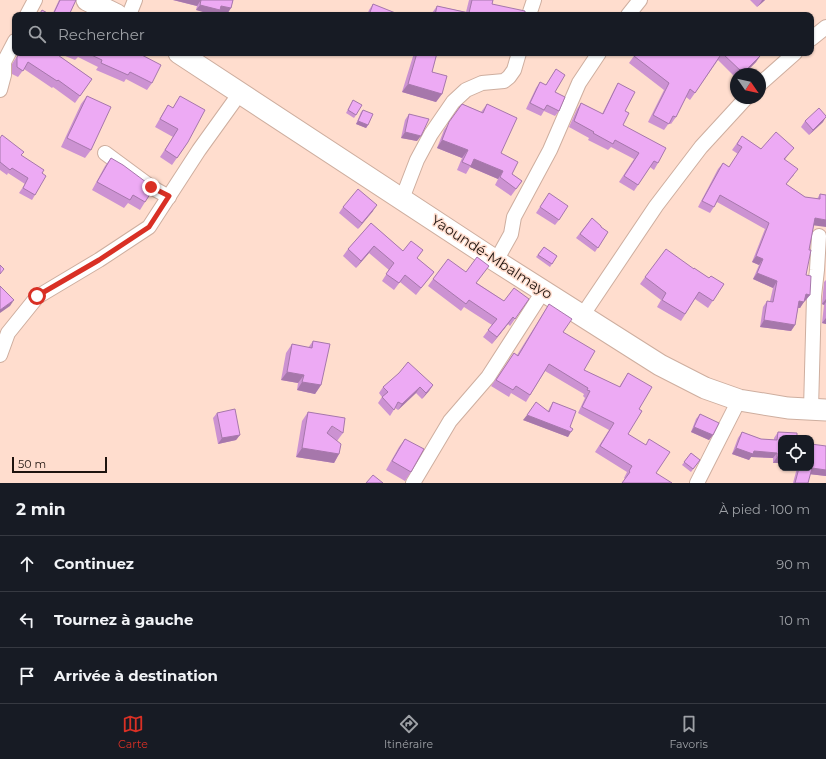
<!DOCTYPE html>
<html lang="fr">
<meta charset="utf-8">
<style>
:root{--surface:#171b24;--page:#20242c;--text:#f1f3f6;--muted:#9ea1a6;--line:#363941;--accent:#d93025}
body{margin:0;font-family:Montserrat,sans-serif;background:var(--page);color:var(--text)}
.controls{position:absolute;right:12px;bottom:12px;display:grid;overflow:hidden;border-radius:8px;box-shadow:0 1px 3px #0004}
.controls button{width:36px;height:36px;display:grid;place-items:center;padding:0;border:0;border-bottom:1px solid var(--line);background:var(--surface);color:var(--text);font:20px sans-serif}
.compass{position:absolute;left:730px;top:68px;width:36px;height:36px;border-radius:50%;background:var(--surface);box-shadow:0 1px 3px #0004;rotate:124deg}
.scale{position:absolute;left:12px;bottom:10px;width:95px;box-sizing:border-box;padding-left:4px;border:2px solid #1e130e;border-top:0;font-size:11px;line-height:14px;white-space:nowrap;color:#1e130e;-webkit-text-stroke:3px #ffddce;paint-order:stroke}
.stop{position:absolute;width:12px;height:12px;margin:-9px;border:3px solid #d93025;border-radius:50%;background:#fff}
.stop.end{background:#d93025;border-color:#fff;box-shadow:0 1px 4px #0008}
.list{margin:0;padding:0;list-style:none}
h2{display:flex;justify-content:space-between;align-items:center;height:52px;margin:0;padding:0 16px;font-size:17px}
h2 small{font-size:13px;font-weight:400;color:var(--muted)}
.list li{display:grid;grid-template-columns:26px 1fr auto;gap:12px;align-items:center;box-sizing:border-box;height:56px;padding:0 16px;border-top:1px solid var(--line)}
.list b{display:block;font-size:15px;white-space:nowrap}
.list em{font-size:13px;font-style:normal;color:var(--muted)}
.icon{flex:none;width:22px;height:22px;fill:none;stroke:currentColor;stroke-width:2;stroke-linecap:round;stroke-linejoin:round}
.map{position:relative;flex:none;width:826px;height:483px;overflow:hidden}
.search{position:absolute;background:var(--surface);box-shadow:0 1px 3px #0004;left:12px;right:12px;top:12px;height:44px;display:flex;align-items:center;gap:10px;box-sizing:border-box;padding:0 14px;border-radius:8px;color:var(--muted);font-size:15px}
.sheet{height:220px;background:var(--surface)}
nav{display:flex;justify-content:space-around;align-items:center;box-sizing:border-box;height:56px;border-top:1px solid var(--line);background:var(--surface);font-size:11px;color:var(--muted)}
nav a{display:grid;justify-items:center;gap:2px}
nav .on{color:var(--accent)}
.map>svg:first-child{display:block}
.lines{fill:none;stroke-linecap:round;stroke-linejoin:round}
.minor-casing{stroke:#ceae9f;stroke-width:16}
.highway-casing{stroke:#ceae9f;stroke-width:23}
.minor{stroke:#fff;stroke-width:14}
.highway{stroke:#fff;stroke-width:21}
.wall{fill:#cc92d2}
.shaded-wall{fill:#a677ab}
.building{fill:#edaaf4;stroke:#a677ab}
.route{stroke:#d93025;stroke-width:5}
.labels{text-anchor:middle;dominant-baseline:central;stroke-width:3;stroke-linejoin:round;paint-order:stroke}
.street-label{font-size:14px;fill:#1e130e;stroke:#ffddce}
</style>
<div class="map">
<svg width="826" height="483" viewBox="0 0 826 483">
<rect width="100%" height="100%" fill="#ffddce"/>
<g class="lines">
<defs>
<g id="minor">
<path d="M27 15 35 0"/>
<path d="M129 15 135 0"/>
<path d="M529 15 534 0"/>
<path d="M628 15 640 0"/>
<path d="M811 39 826 27"/>
<path d="M760 84 795 53"/>
<path d="M0 90 4 75V62L15 41"/>
<path d="M105 153 151 187 169 197"/>
<path d="M402 199 417 160 431 134 453 102 466 90 482 83 504 81 509 77 514 70 519 53"/>
<path d="M496 261 511 234 514 217 550 150 579 83 599 53"/>
<path d="M582 316 656 206 701 147 746 98"/>
<path d="M0 355 8 333 37 297 99 260 149 227 199 150 240 93"/>
<path d="M811 409 814 296 817 270 819 236"/>
<path d="M413 483 450 421 488 377 544 290"/>
<path d="M697 483 739 400"/>
</g>
<g id="highway">
<path d="M87 0 117 15"/>
<path d="M179 53 496 261 660 365 705 388 739 400 788 408 826 410"/>
</g>
</defs>
<use href="#minor" class="minor-casing"/>
<use href="#highway" class="highway-casing"/>
<use href="#minor" class="minor"/>
<use href="#highway" class="highway"/>
</g>
<g class="wall">
<path d="M59 0H76L69 15H52Z"/>
<path d="M173 0H233L231 8 227 14 219 12 196 10 197 6Z"/>
<path d="M469 0H493L492 4 525 15H431L432 13 437 6 466 12Z"/>
<path d="M750 0H765L757 7Z"/>
<path d="M373 4 397 15H367L369 10Z"/>
<path d="M19 53H55L92 79 75 103 53 87 52 88 24 69 18 77 12 74V64Z"/>
<path d="M58 53H138L152 83 147 90 126 79 124 82 96 70 98 67 78 57 75 60Z"/>
<path d="M414 53H437L432 72 442 94 436 102 402 92Z"/>
<path d="M636 53H760L756 62 744 74H736V78L718 60 690 100 686 97 676 117 671 124 669 123 664 130 648 122 664 90 629 63Z"/>
<path d="M556 69 555 92 559 111 555 116 544 111 541 116 526 109 536 88 540 82 546 85Z"/>
<path d="M618 83 625 111 623 125 658 163 654 170 650 167 634 191 619 182 634 159 611 147 608 150 588 140 589 138 569 127 577 109 581 103 602 114 614 90Z"/>
<path d="M87 96 91 150 85 158 61 147 81 104Z"/>
<path d="M180 96 188 142 172 165 160 157 173 137 155 127 163 113 168 105 173 108Z"/>
<path d="M353 100 356 115 354 118 346 113Z"/>
<path d="M462 104 481 112 487 104 501 153 512 174 522 181 511 196 495 185 498 179 470 167 466 174 457 170 462 158 437 148 444 130Z"/>
<path d="M363 110 368 125 366 128 356 124 361 112Z"/>
<path d="M409 114 417 141 401 138 405 120Z"/>
<path d="M805 121 823 122 809 135 801 127Z"/>
<path d="M742 136 761 149 789 154 785 159 794 175 786 184 805 197 817 199 820 194 826 195 814 225 809 250 806 275 810 295 805 301H804L800 308H798L795 325 791 331 760 327 763 307 767 301H770L773 288 753 279 759 265 752 262 765 229 717 202 710 213 698 207 718 169 723 163 729 167 738 154 732 150Z"/>
<path d="M0 138 42 173 35 195 32 200 19 193 25 184 8 173 7 175 0 170Z"/>
<path d="M111 158 145 202 140 210 128 203 124 208 92 190 105 166Z"/>
<path d="M545 199 559 220 555 225 536 213Z"/>
<path d="M343 207 373 211 358 229 339 213Z"/>
<path d="M592 218 601 227 608 232 595 252 576 238Z"/>
<path d="M371 223 403 251 418 259 434 272 416 295 400 282 394 290 382 281 389 270 369 253 356 268 343 256 348 249Z"/>
<path d="M544 247 557 256 550 267 536 257Z"/>
<path d="M694 269 709 278 724 284 708 308 695 299 681 321 657 307 661 300 640 284 645 277Z"/>
<path d="M433 279 477 283 504 301 529 299 510 326 508 324 492 344 483 337 492 325 464 307 461 311 428 286Z"/>
<path d="M826 280V324L822 323 824 305 822 304 824 282Z"/>
<path d="M549 304 563 332 584 370 619 387 628 373 639 409 628 434 645 445 670 452 625 479 624 478 627 472 595 452 609 430 578 413 585 398 583 396 584 394 545 371 526 402 511 393 509 397 491 386 514 353 517 355Z"/>
<path d="M313 341 321 385 315 394 297 390 298 383 281 380 286 353 292 344 308 348Z"/>
<path d="M433 385 429 391 422 399 416 393 398 410 395 408 390 416 378 403 382 397 379 393 383 387Z"/>
<path d="M553 402 570 427 568 437 523 420 548 411 550 407Z"/>
<path d="M308 412 343 433 337 441 339 454 334 463 296 457 302 421Z"/>
<path d="M217 413 240 435 236 440 218 444 213 418Z"/>
<path d="M700 414 713 435 709 440 691 432 696 419Z"/>
<path d="M742 432 761 439 774 440V438L778 432 797 437 781 438V463H773V458L751 457 749 460 732 454 738 438Z"/>
<path d="M405 439 411 472 405 481 386 470 399 447Z"/>
<path d="M826 446V476L810 474 808 483H793L797 468H811Z"/>
<path d="M691 453 700 460 691 472 682 465Z"/>
</g>
<g class="shaded-wall">
<path d="M173 0H201L197 6Z"/>
<path d="M762 0H765L757 7 761 2Z"/>
<path d="M200 5 221 6 231 8 227 14 219 12 216 15H213L196 10Z"/>
<path d="M761 55 756 62 744 74H742Z"/>
<path d="M408 84 442 94 436 102 402 92Z"/>
<path d="M826 117 823 122 809 135 813 130Z"/>
<path d="M358 121 368 125 366 128 356 124Z"/>
<path d="M405 132 421 136 417 141 401 138Z"/>
<path d="M442 140 468 150 462 158 437 148Z"/>
<path d="M794 148 789 154 780 165 784 159Z"/>
<path d="M474 159 503 171 498 179 470 167Z"/>
<path d="M377 205 373 211 358 229 362 223Z"/>
<path d="M815 218 826 220V227L811 225Z"/>
<path d="M374 246 369 253 356 268 361 261Z"/>
<path d="M756 256 763 259 759 265 752 262Z"/>
<path d="M757 273 777 281 773 288 753 279Z"/>
<path d="M806 294 810 295 805 301 802 300Z"/>
<path d="M826 299V302L824 305 822 304Z"/>
<path d="M14 300 10 306 0 313V310Z"/>
<path d="M799 301 804 302 800 308 794 307Z"/>
<path d="M513 317 508 324 492 344 497 337Z"/>
<path d="M826 318V324L822 323Z"/>
<path d="M764 320 795 325 791 331 760 327Z"/>
<path d="M287 372 304 375 298 383 281 380Z"/>
<path d="M302 382 321 385 315 394 297 390Z"/>
<path d="M433 385 429 391 422 399 426 393Z"/>
<path d="M420 387 416 393 398 410 402 404Z"/>
<path d="M527 415 571 432 568 437 523 420Z"/>
<path d="M694 427 713 435 709 440 691 432Z"/>
<path d="M240 435 236 440 218 444 222 438Z"/>
<path d="M302 448 339 454 334 463 296 457Z"/>
<path d="M736 448 754 451 777 453 773 458 751 457 749 460 732 454Z"/>
<path d="M777 457H781V463H773Z"/>
<path d="M812 468 826 470V476L808 474Z"/>
</g>
<g class="building">
<path d="M60 0H76L69 15H53Z"/>
<path d="M200 0H233L231 8 221 6 220 10 200 5 201 0Z"/>
<path d="M472 0H493L492 4 525 11V15H435L437 6 469 13Z"/>
<path d="M373 4 398 14 397 15H369Z"/>
<path d="M42 10 51 15H39Z"/>
<path d="M20 53H55L92 79 80 96 58 80 57 81 28 62 23 71 17 67V57Z"/>
<path d="M87 53H138L161 65 152 83 130 72 128 75 101 63 102 60Z"/>
<path d="M417 53H437L432 72 447 76 442 94 408 84Z"/>
<path d="M636 53H760L761 55 743 73 722 53 695 93 690 89 676 117 673 116 669 124 653 115 669 83 634 56Z"/>
<path d="M556 69 565 75 555 92 565 97 559 111 547 105 544 110 530 103 540 82 546 85Z"/>
<path d="M618 83 635 92 625 111 629 113 623 125 666 148 658 163 654 161 638 185 624 176 639 153 615 140 613 144 593 133 594 132 574 121 581 103 603 114Z"/>
<path d="M87 96 111 107 91 150 67 138Z"/>
<path d="M180 96 205 110 188 142 177 158 165 150 178 129 160 119 168 105 173 108Z"/>
<path d="M353 100 362 105 356 115 348 110Z"/>
<path d="M462 104 483 113 487 104 517 118 501 153 518 162 512 174 522 181 516 189 500 177 503 171 474 159 471 166 462 162 468 150 442 140 449 122Z"/>
<path d="M819 108 826 116V117L813 130 805 121Z"/>
<path d="M363 110 373 114 368 125 358 121Z"/>
<path d="M409 114 429 119 421 136 405 132Z"/>
<path d="M776 132 794 148 784 159 798 169 786 184 805 197 820 199V194L826 195V220L815 218 809 250H811L806 275 811 276 810 295 806 294 804 302 799 301 795 325 764 320 767 301 773 302 777 281 757 273 763 259 756 256 769 223 720 195 714 207 702 201 723 163 729 167 742 147 737 144 742 136 761 149Z"/>
<path d="M2 135 24 152 21 155 44 170 42 173 46 176 35 195 23 188 28 178 12 168 10 170 0 162V138Z"/>
<path d="M111 158 123 165 154 188 145 202 133 195 130 200 97 182Z"/>
<path d="M358 189 377 205 362 223 343 207Z"/>
<path d="M549 193 568 206 559 220 540 207Z"/>
<path d="M592 218 601 226V227L608 232 598 248 580 234Z"/>
<path d="M371 223 403 251 411 241 423 250 417 258 434 272 421 288 405 275 399 283 386 274 394 263 374 246 361 261 348 249Z"/>
<path d="M544 247 557 256 552 264 538 255Z"/>
<path d="M666 249 694 269V268L709 278 711 276 724 284 713 301 699 292 685 314 662 300 666 293 645 277Z"/>
<path d="M477 257 489 266 476 283 504 301 514 288 529 299 515 319 513 317 497 337 488 330 497 319 469 300 466 304 433 279 448 259 466 272Z"/>
<path d="M0 265 4 269 0 274Z"/>
<path d="M0 286 14 300 0 310Z"/>
<path d="M549 304 572 319 563 332 595 351 584 370 620 387 628 373 652 387 639 409 642 411 628 434 646 445 649 439 670 452 656 473 672 483H622L630 472 629 471 632 466 600 446 614 423 582 407 590 391 587 390 588 388 549 364 530 395 516 386 513 390 496 380 514 353 518 356Z"/>
<path d="M313 341 330 344 321 385 302 382 304 375 287 372 292 344 312 348Z"/>
<path d="M408 362 433 385 426 393 420 387 402 404 398 402 394 410 382 397 388 392 383 387 399 373Z"/>
<path d="M536 402 549 412 553 402 576 411 570 427 573 429 571 432 527 415Z"/>
<path d="M235 409 240 435 222 438 217 413Z"/>
<path d="M308 412 345 418 343 433 332 426 327 433 341 444 339 454 302 448Z"/>
<path d="M700 414 719 423 713 435 694 427Z"/>
<path d="M742 432 761 439 777 440 778 432 797 433V437H806V438H781V457H777V453L754 451 753 454 736 448Z"/>
<path d="M405 439 424 449 411 472 392 461Z"/>
<path d="M811 444 826 446V470L812 468 808 483H795L799 468H811Z"/>
<path d="M691 453 700 460 693 469 684 462Z"/>
<path d="M373 475 383 483H366Z"/>
</g>
<g class="lines">
<path class="route" d="M37 296 99 260 149 227 169 196 151 187"/>
</g>
<g class="labels">
<g class="street-label">
<text transform="translate(492 257) rotate(33)">Yaoundé-Mbalmayo</text>
</g>
</g>
</svg>
<div class="controls">
<button><svg class="icon" aria-label="locate" viewBox="0 0 24 24"><circle cx="12" cy="12" r="6"/><path d="M12 2v4M12 18v4M2 12h4M18 12h4"/></svg></button>
</div>
<svg class="compass" viewBox="-18 -18 36 36"><path d="M0-13l5 13h-10z" fill="#e53935"/><path d="M0 13l5-13h-10z" fill="#9ea1a6"/></svg>
<div class="scale">50 m</div>
<div class="stop" style="left:37px;top:296px"></div>
<div class="stop end" style="left:151px;top:187px"></div>
<div class="search"><svg class="icon" aria-label="search" viewBox="0 0 24 24"><circle cx="10" cy="10" r="6"/><path d="M15 15l6 6"/></svg>Rechercher</div>
</div>
<section class="sheet">
<h2>2 min<small>À pied · 100 m</small></h2>
<ul class="list">
<li><svg class="icon" aria-label="ahead" viewBox="0 0 24 24"><path d="M12 20V5M6 11l6-6 6 6"/></svg><div><b>Continuez</b></div><em>90 m</em></li>
<li><svg class="icon" aria-label="left" viewBox="0 0 24 24"><path d="M17 20v-9H6M10 6l-5 5 5 5"/></svg><div><b>Tournez à gauche</b></div><em>10 m</em></li>
<li><svg class="icon" aria-label="arrive" viewBox="0 0 24 24"><path d="M6 21V4h12l-3 4 3 4H6"/></svg><div><b>Arrivée à destination</b></div></li>
</ul>
</section>
<nav>
<a class="on"><svg class="icon" aria-label="map" viewBox="0 0 24 24"><path d="M3 6l6-2 6 2 6-2v14l-6 2-6-2-6 2zM9 4v14M15 6v14"/></svg>Carte</a>
<a><svg class="icon" aria-label="directions" viewBox="0 0 24 24"><path d="M12 3l9 9-9 9-9-9zM9 14v-3h6M13 9l2 2-2 2"/></svg>Itinéraire</a>
<a><svg class="icon" aria-label="saved" viewBox="0 0 24 24"><path d="M7 4h10v16l-5-4-5 4z"/></svg>Favoris</a>
</nav>
